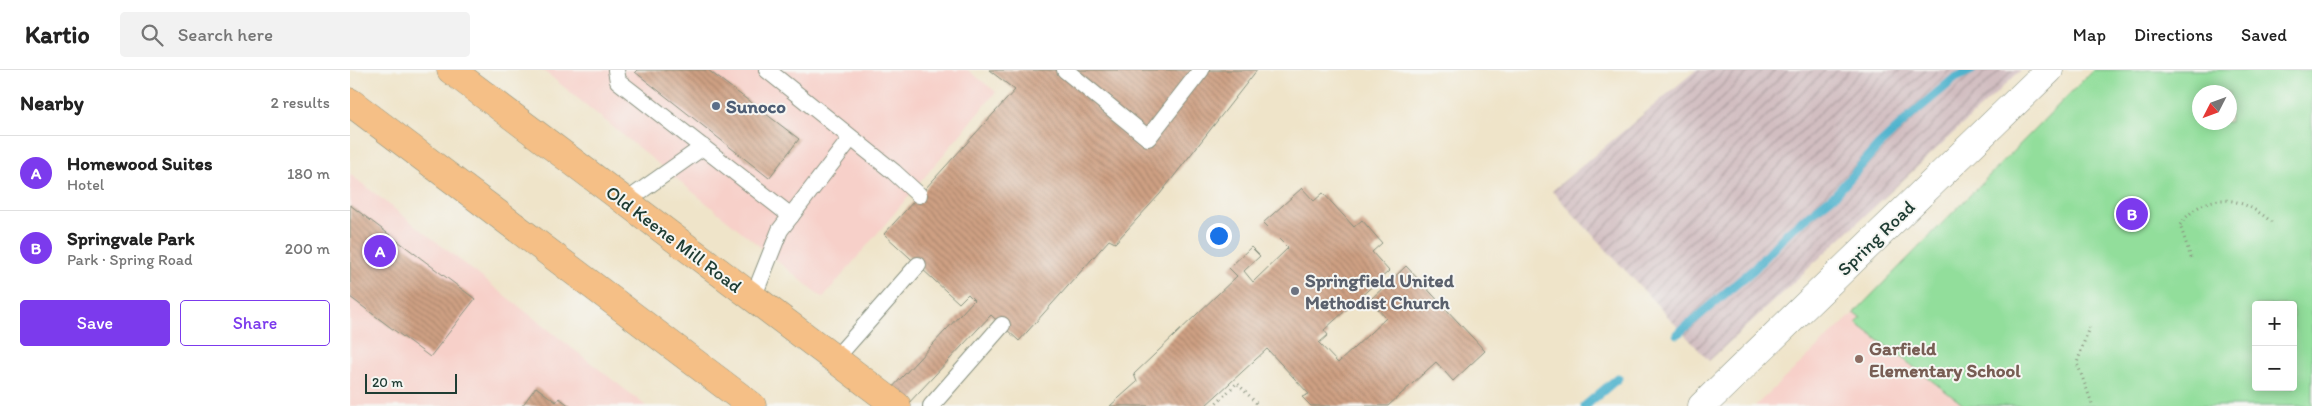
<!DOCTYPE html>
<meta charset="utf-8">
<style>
:root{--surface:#fff;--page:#f2f2f2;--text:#222;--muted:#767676;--line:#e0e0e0;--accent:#7c3aed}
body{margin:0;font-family:Itim,sans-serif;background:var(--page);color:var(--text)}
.controls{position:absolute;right:15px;bottom:15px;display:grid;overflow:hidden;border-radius:5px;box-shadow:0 2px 12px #0003}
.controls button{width:45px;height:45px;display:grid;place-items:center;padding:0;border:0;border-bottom:1px solid var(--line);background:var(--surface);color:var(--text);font:25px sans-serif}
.compass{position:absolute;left:1842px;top:15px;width:45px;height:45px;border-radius:50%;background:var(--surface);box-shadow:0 2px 12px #0003;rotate:228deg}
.scale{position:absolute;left:15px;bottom:12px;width:92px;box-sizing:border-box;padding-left:5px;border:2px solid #1f3d34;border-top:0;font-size:14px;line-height:18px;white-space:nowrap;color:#1f3d34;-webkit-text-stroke:4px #f6f6f2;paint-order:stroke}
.you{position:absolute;left:868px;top:165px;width:18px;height:18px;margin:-12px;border:4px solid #fff;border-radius:50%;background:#1a73e8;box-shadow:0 0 0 8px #1a73e833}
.badge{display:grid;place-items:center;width:32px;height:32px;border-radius:50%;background:var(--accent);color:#fff;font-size:16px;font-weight:700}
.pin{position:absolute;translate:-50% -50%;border:2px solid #fff;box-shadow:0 1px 5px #0006}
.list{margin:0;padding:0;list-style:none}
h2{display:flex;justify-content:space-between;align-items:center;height:65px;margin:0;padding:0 20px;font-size:21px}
h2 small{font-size:16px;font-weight:400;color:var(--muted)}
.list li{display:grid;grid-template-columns:32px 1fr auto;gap:15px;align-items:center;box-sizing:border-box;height:75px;padding:0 20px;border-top:1px solid var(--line)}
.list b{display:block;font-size:19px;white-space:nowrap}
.list p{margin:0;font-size:16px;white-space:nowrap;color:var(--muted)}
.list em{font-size:16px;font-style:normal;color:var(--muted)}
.actions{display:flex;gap:10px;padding:15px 20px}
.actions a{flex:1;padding:11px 0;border:1px solid var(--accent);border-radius:5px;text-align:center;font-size:18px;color:var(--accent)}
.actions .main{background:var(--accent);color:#fff}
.icon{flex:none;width:28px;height:28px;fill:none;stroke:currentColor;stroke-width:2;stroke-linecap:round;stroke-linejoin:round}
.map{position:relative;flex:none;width:1962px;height:336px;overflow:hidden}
header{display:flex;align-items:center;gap:30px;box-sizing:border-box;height:70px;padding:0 25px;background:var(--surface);border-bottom:1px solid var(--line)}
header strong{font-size:24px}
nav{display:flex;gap:28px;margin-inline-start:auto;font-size:18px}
.search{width:350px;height:45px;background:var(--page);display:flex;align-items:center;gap:12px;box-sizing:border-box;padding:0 18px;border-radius:5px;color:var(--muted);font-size:19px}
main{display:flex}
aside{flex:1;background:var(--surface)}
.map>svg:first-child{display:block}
.built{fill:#f7d0c9}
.industrial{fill:url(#industrial-furrows)}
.park{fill:#92de9b;stroke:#588e68;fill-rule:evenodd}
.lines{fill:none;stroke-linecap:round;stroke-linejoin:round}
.stream{stroke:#4fb3cd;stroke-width:9}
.building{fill:url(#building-back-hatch)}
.lane-casing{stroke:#87907e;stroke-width:18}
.street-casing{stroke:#87907e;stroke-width:29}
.primary-casing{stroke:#87907e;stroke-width:29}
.path{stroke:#87907e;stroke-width:3;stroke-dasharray:1 4;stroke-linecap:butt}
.lane{stroke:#fff;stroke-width:16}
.street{stroke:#fff;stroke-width:28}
.primary{stroke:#f5bf86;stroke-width:28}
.service-dot{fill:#5c6f8a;stroke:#f6f6f2;stroke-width:2}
.worship-dot{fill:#6b7280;stroke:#f6f6f2;stroke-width:2}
.education-dot{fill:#8d6e63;stroke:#f6f6f2;stroke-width:2}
.labels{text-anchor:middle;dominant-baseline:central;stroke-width:4;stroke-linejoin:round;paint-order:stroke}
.service-label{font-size:19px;font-weight:bold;fill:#4e5e75;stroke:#f6f6f2;text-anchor:start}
.street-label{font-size:19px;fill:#1f3d34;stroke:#f6f6f2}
.worship-label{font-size:19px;font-weight:bold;fill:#5b616d;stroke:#f6f6f2;text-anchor:start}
.education-label{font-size:19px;font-weight:bold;fill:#785e54;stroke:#f6f6f2;text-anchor:start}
</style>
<header>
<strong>Kartio</strong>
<div class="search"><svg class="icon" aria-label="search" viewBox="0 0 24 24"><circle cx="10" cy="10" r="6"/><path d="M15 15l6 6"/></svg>Search here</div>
<nav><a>Map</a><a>Directions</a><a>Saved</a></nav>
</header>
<main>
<aside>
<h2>Nearby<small>2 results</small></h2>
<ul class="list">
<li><span class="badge">A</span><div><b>Homewood Suites</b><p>Hotel</p></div><em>180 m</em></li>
<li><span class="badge">B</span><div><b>Springvale Park</b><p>Park · Spring Road</p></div><em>200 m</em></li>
</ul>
<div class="actions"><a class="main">Save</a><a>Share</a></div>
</aside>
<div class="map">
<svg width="1962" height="336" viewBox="0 0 1962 336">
<defs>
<pattern id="industrial-furrows" width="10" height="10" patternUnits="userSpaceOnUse" patternTransform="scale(1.25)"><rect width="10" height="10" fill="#d2bec1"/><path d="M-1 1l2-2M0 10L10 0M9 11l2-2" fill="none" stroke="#aa9c9e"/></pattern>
<pattern id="building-back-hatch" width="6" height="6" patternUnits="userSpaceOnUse" patternTransform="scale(1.25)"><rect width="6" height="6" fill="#cfa083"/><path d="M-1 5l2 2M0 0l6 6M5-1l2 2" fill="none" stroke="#a7846c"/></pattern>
</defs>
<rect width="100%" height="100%" fill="#f6f6f2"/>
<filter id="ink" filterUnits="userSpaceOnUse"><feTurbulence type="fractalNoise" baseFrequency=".02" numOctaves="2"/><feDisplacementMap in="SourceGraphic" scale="10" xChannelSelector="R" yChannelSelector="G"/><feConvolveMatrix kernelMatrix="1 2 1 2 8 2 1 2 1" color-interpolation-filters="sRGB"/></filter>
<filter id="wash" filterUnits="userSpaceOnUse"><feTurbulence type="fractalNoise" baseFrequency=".0096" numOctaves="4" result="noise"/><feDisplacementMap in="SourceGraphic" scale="20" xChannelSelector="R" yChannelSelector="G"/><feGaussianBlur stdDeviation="1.12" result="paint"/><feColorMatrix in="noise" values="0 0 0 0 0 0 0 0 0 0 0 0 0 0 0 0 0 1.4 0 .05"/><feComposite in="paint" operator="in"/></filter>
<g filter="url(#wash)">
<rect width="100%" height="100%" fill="#efe4c9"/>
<g class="built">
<path d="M193 0H618L646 22 473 228Z"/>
<path d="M0 104 296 336H0Z"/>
<path d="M1504 243 1625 336H1405Z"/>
</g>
<path class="industrial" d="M1346 0H1671L1359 291 1202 121Z"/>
<path class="park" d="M1743 0H1962V336H1615L1506 253 1511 248 1504 243ZM1880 22V52H1850V22ZM1906 235H1943V317H1906Z"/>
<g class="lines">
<g class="stream">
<path d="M1327 264 1404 199 1438 162 1486 124 1528 76 1568 39 1605 8 1622 0"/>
<path d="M1235 336 1268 308"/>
</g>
</g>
<g id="blocks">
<g class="building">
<path d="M287 0H358L449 69 419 108 285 2Z"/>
<path d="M639 0H907L810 124 765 173 759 170 669 271 641 245 556 336H525L624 230 618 224 609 233 534 164 665 20Z"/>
<path d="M952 118 964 131 973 123 1004 157 1012 150 1032 173 1022 182 1039 201 974 260 978 265 969 273 988 293 1036 248 1020 230 1056 196 1135 281 1103 311 1086 292 1038 336H961L952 327 959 324 917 279 855 336H760L787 312 784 304 887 206 879 198 901 177 910 186 894 201 903 212 938 178 913 153Z"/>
<path d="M0 135 125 229 80 287 0 227Z"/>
<path d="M186 317 206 332 209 328 220 336H172Z"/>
</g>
</g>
</g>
<g filter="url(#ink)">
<use href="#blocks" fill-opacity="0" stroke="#87907e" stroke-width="1"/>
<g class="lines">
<defs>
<g id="lane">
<path d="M266 0 268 11 441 146"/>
<path d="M417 0 544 102 569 125"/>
<path d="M715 0 798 68 851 0"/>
<path d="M275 132 353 77"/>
<path d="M403 228 430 160 501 68"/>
<path d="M485 289 568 195"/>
<path d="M581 336 652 255"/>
</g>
<path id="street" d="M1352 336 1699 0"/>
<g id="primary">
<path d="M101 0 547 336"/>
<path d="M0 32 402 336"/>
</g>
</defs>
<use href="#lane" class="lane-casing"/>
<use href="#street" class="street-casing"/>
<use href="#primary" class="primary-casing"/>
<g class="path">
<path d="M1841 188 1830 155C1858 117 1893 127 1924 154"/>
<path d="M1739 257 1727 293 1743 336"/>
<path d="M863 336 887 313 909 336"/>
</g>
<use href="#lane" class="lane"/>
<use href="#street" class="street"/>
<use href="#primary" class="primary"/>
</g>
</g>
<circle class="service-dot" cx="366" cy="36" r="5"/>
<circle class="worship-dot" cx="945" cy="221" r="5"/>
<circle class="education-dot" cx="1509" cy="289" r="5"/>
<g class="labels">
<g class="service-label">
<text x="376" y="36">Sunoco</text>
</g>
<g class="street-label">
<text transform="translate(1526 168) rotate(-44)">Spring Road</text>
<text transform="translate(324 169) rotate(37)">Old Keene Mill Road</text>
</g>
<g class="worship-label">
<text x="955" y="210">Springfield United<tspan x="955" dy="22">Methodist Church</tspan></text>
</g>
<g class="education-label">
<text x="1519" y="278">Garfield<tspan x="1519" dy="22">Elementary School</tspan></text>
</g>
</g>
</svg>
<div class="controls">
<button>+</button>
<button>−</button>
</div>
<svg class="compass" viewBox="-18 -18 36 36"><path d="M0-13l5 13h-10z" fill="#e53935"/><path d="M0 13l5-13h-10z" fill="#767676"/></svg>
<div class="scale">20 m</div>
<div class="you"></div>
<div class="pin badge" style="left:30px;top:181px">A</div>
<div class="pin badge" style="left:1782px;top:144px">B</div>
</div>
</main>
